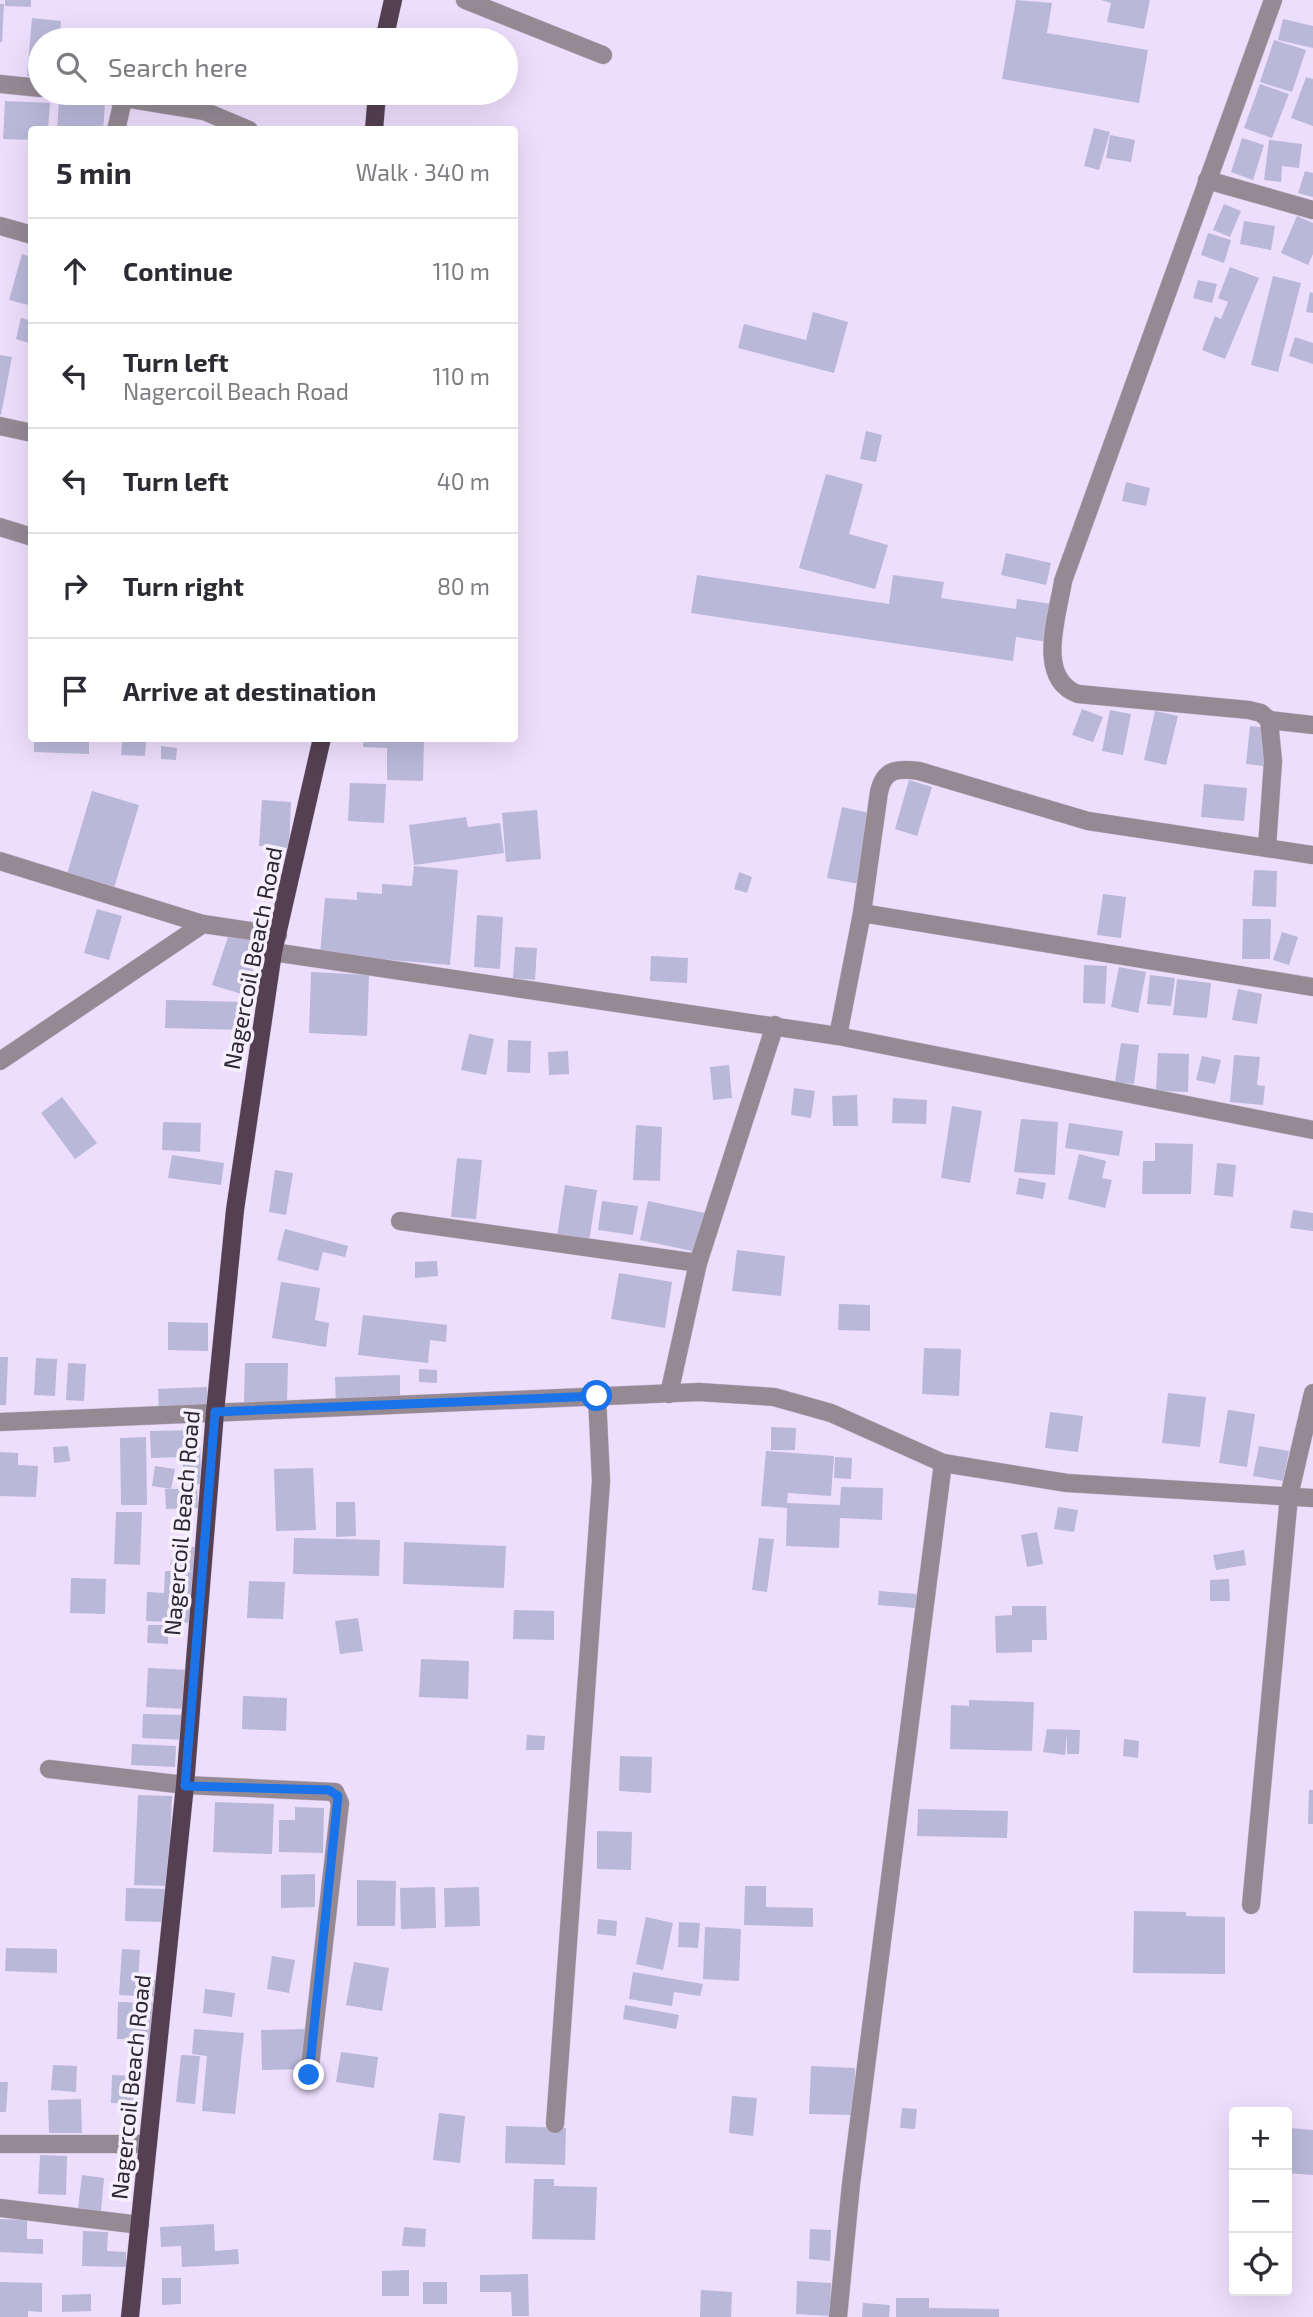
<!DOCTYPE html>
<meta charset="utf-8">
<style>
:root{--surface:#fff;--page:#f2f2f3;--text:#2b2b33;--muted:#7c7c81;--line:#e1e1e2}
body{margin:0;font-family:"Exo 2",sans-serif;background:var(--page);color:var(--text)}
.controls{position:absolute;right:21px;bottom:21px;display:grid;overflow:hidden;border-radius:7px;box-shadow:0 7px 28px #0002}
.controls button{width:63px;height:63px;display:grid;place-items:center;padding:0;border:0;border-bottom:2px solid var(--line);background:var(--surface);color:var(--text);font:35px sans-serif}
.stop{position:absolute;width:21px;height:21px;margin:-16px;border:5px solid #1a73e8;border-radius:50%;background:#fff}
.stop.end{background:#1a73e8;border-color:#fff;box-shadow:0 2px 7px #0008}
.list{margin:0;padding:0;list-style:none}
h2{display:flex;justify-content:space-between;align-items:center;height:91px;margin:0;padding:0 28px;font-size:30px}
h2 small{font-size:23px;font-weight:400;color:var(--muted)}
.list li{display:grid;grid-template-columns:46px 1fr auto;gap:21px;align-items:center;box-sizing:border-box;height:105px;padding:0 28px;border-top:2px solid var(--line)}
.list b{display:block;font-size:26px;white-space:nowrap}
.list p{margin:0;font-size:23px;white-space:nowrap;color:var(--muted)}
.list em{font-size:23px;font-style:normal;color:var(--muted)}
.icon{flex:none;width:38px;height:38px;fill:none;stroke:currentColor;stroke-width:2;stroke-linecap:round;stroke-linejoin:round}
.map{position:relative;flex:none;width:1313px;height:2317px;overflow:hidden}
.search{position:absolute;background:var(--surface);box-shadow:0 7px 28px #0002;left:28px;top:28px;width:490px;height:77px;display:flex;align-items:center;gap:18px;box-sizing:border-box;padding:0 24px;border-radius:38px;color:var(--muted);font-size:26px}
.panel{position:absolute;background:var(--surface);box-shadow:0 7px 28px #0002;left:28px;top:126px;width:490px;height:616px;border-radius:7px}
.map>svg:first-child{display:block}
.building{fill:#b9b8d9}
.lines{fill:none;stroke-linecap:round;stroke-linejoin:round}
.minor-casing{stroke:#cbbdd9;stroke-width:19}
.major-casing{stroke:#cbbdd9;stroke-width:19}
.minor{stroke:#958a94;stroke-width:18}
.major{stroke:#544052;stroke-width:18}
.route{stroke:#1a73e8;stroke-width:9}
.labels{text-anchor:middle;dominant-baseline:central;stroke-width:7;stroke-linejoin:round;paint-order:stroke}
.street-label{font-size:23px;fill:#2d2733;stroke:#f6effc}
</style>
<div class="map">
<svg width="1313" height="2317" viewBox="0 0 1313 2317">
<rect width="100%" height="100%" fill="#eedefd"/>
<g class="building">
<path d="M5 0H31V7L5 6Z"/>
<path d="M1016 0 1052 3 1047 33 1148 50 1139 103 1002 79Z"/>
<path d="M1101 0H1150L1144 29 1107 22 1111 3Z"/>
<path d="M0 4H4L2 42H0Z"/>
<path d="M32 18 61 21 59 40H40V77L27 76Z"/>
<path d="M1283 19 1313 26V48L1278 40Z"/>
<path d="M1274 40 1306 50 1292 92 1260 82Z"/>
<path d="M1306 77 1313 79V126L1291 118Z"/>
<path d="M1260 84 1289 94 1272 138 1244 128Z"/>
<path d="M5 101 50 103 48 130H32V140L3 139Z"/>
<path d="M59 101 105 103 103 130H57Z"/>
<path d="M1094 128 1110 132 1099 170 1084 166Z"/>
<path d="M1110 135 1135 140 1131 162 1106 158Z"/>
<path d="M1242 138 1264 145 1253 180 1231 172Z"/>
<path d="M1269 140 1302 144 1299 168 1282 166 1281 182 1264 180Z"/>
<path d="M1305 171 1313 173V197L1298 193Z"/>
<path d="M1224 204 1241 211 1230 237 1213 230Z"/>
<path d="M1297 216 1313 223V254L1308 265 1281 253Z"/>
<path d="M1244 221 1275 226 1271 250 1240 244Z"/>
<path d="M1208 233 1231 240 1224 263 1201 255Z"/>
<path d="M22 254 32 257V306L9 300Z"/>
<path d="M1230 267 1259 278 1225 359 1202 350 1215 316 1221 319 1228 302 1218 298Z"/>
<path d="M1273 276 1301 283 1278 372 1251 365Z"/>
<path d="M1198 280 1217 284 1212 303 1193 298Z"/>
<path d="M1310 292 1313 293V313L1306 312Z"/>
<path d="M813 312 848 322 834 373 738 348 744 324 806 340Z"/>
<path d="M21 318 32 321V344L16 339Z"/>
<path d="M1295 337 1313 343V364L1289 356Z"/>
<path d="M0 355 12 357 1 415H0Z"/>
<path d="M866 431 882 435 876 462 860 459Z"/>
<path d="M826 474 863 484 849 534 888 545 875 589 799 568Z"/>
<path d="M1126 482 1150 488 1146 506 1122 501Z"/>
<path d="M1006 553 1051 563 1046 585 1001 575Z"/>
<path d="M697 575 889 604 893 575 944 582 941 598 1016 609 1017 599 1052 604 1047 642 1016 637 1013 661 691 613Z"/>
<path d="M1082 709 1103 717 1093 742 1072 735Z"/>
<path d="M1110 710 1131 714 1123 755 1102 751Z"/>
<path d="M1155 711 1178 716 1166 765 1144 760Z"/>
<path d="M1250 726 1268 728 1264 766 1246 764Z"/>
<path d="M34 738H89V754L34 752Z"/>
<path d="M364 738H424L423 781 387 780V748L363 747Z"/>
<path d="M122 742H146L145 756 121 755Z"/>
<path d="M161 746 177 748 176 760 161 759Z"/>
<path d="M909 780 932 787 917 836 895 829Z"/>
<path d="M350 783 386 784 384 823 348 821Z"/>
<path d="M1204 784 1247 788 1244 821 1201 817Z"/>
<path d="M92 791 139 805 114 888 67 874Z"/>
<path d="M262 800 291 802 289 848 259 846Z"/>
<path d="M842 807 874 814 859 884 827 878Z"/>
<path d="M537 810 541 859 506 862 502 813Z"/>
<path d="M466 817 468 827 500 823 504 853 414 865 409 825Z"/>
<path d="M414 866 458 870 450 965 320 954 325 898 357 900V892L382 894V884L412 886Z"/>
<path d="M1254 870 1277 871 1276 907 1252 906Z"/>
<path d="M739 872 752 877 747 893 734 889Z"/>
<path d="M1103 894 1126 897 1121 938 1097 935Z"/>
<path d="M97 909 122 916 109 960 84 953Z"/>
<path d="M477 915 503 917 500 969 474 967Z"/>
<path d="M1243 919H1271L1270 959H1242Z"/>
<path d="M1282 932 1298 937 1289 965 1273 960Z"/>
<path d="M229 934 261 944 245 995 212 985Z"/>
<path d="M515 947 537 948 535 980 513 978Z"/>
<path d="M651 956 688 958 687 983 650 981Z"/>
<path d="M1084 965 1107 966 1105 1004 1083 1003Z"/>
<path d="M1119 967 1146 972 1138 1013 1111 1007Z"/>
<path d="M311 972 369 975 367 1036 309 1033Z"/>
<path d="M1150 975 1175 978 1171 1006 1147 1004Z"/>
<path d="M1177 979 1211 983 1207 1018 1173 1015Z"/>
<path d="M1238 989 1262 994 1257 1024 1232 1020Z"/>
<path d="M166 1000 245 1002V1030L165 1028Z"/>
<path d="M469 1034 494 1039 486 1075 461 1070Z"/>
<path d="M508 1040 531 1041 530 1073 507 1072Z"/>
<path d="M1121 1043 1139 1045 1134 1084 1115 1082Z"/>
<path d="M568 1051 569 1074 549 1075 548 1052Z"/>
<path d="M1158 1053 1189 1054 1188 1092 1156 1091Z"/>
<path d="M1234 1055 1260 1057 1257 1085 1265 1086 1263 1105 1230 1102Z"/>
<path d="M1202 1056 1221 1060 1215 1084 1196 1080Z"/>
<path d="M729 1065 732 1098 713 1100 710 1067Z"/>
<path d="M794 1088 815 1091 811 1118 791 1115Z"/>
<path d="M857 1095 858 1126H833L832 1096Z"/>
<path d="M62 1097 97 1143 75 1159 41 1113Z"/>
<path d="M893 1098 927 1100 926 1124 892 1123Z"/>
<path d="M952 1106 982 1111 970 1183 941 1178Z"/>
<path d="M1021 1119 1058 1122 1055 1175 1014 1172Z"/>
<path d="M163 1122 201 1123 200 1152 162 1150Z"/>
<path d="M1069 1123 1123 1131 1119 1156 1065 1148Z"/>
<path d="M636 1125 662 1127 660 1181 633 1180Z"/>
<path d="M1155 1143 1193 1144 1191 1194H1142L1143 1161H1155Z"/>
<path d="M1079 1154 1106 1161 1102 1178 1112 1180 1105 1208 1068 1199Z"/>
<path d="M172 1155 224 1163 221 1185 168 1178Z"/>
<path d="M457 1158 482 1160 476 1219 451 1217Z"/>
<path d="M1217 1163 1236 1165 1233 1197 1214 1195Z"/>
<path d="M275 1170 293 1173 286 1215 269 1212Z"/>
<path d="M1019 1178 1046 1183 1043 1199 1016 1194Z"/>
<path d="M565 1185 597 1190 589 1242 557 1236Z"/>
<path d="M602 1201 638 1206 633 1235 598 1230Z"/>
<path d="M648 1201 705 1213 697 1252 640 1240Z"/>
<path d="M1293 1210 1313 1213V1231L1290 1228Z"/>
<path d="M285 1229 348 1246 345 1257 323 1252 318 1271 277 1260Z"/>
<path d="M737 1250 785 1256 781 1296 732 1291Z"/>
<path d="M437 1261 438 1276 415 1278V1262Z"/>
<path d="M619 1273 672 1282 665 1328 611 1319Z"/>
<path d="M281 1282 320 1288 315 1320 329 1323 326 1347 272 1338Z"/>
<path d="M839 1304 870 1305V1331L838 1330Z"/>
<path d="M363 1315 447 1325 446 1342 430 1340 428 1363 358 1355Z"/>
<path d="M168 1322 208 1323V1351L168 1350Z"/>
<path d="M924 1348 961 1349 959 1396 922 1394Z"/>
<path d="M0 1357H8L6 1405H0Z"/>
<path d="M36 1358 57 1359 55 1396 34 1395Z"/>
<path d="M68 1363 86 1364 84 1401 66 1400Z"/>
<path d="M245 1363H288L287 1403 244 1402Z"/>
<path d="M419 1369 437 1370V1383L419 1382Z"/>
<path d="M400 1375V1403L336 1405 335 1377Z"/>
<path d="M207 1387 208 1411 159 1413 158 1389Z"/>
<path d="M1168 1393 1206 1397 1200 1447 1162 1443Z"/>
<path d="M1228 1410 1255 1414 1247 1467 1219 1463Z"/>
<path d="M1050 1412 1083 1416 1078 1452 1045 1448Z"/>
<path d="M771 1427 796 1428 795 1450H771Z"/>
<path d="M200 1430 201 1484 183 1485V1457L151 1458 150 1431Z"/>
<path d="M146 1437 147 1505H121L120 1438Z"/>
<path d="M68 1446 70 1461 54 1463 53 1447Z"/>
<path d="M1259 1446 1289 1451 1283 1481 1253 1476Z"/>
<path d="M766 1451 834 1456 831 1496 788 1493 787 1503 840 1505 841 1487 883 1488 882 1520 840 1518 839 1548 786 1546 787 1508 761 1506Z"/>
<path d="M0 1452 18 1453V1465L38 1466 36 1497 0 1496Z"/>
<path d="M835 1457 852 1458 851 1479 834 1478Z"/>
<path d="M155 1466 175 1469 171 1489 197 1488 198 1508 166 1509 165 1489H171L152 1486Z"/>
<path d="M313 1468 316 1530 276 1531 274 1469Z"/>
<path d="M336 1502H355L356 1536 336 1537Z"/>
<path d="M1058 1507 1078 1510 1074 1532 1054 1529Z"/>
<path d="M116 1512H142L140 1565 114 1564Z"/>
<path d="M1037 1532 1043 1564 1027 1567 1021 1535Z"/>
<path d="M294 1538 380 1540 379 1576 293 1574Z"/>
<path d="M759 1538 774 1539 767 1592 752 1590Z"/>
<path d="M178 1542 200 1549 193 1572 170 1565Z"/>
<path d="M404 1542 506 1546 504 1588 403 1584Z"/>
<path d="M1244 1550 1246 1565 1216 1570 1213 1555Z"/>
<path d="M165 1571 194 1572 192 1623 146 1621 147 1592 164 1593Z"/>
<path d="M71 1578 106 1579 105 1614 70 1613Z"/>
<path d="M1229 1579 1230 1601H1210V1580Z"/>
<path d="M249 1581 285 1582 283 1619 247 1618Z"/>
<path d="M879 1591 917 1594 915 1608 878 1605Z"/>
<path d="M1012 1606H1046L1047 1640H1032V1652L996 1653 995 1616 1012 1615Z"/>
<path d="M514 1610 554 1611V1640L513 1639Z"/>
<path d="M358 1618 363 1651 340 1654 335 1621Z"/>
<path d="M148 1625H168V1644L147 1643Z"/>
<path d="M421 1659 469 1661 468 1699 419 1697Z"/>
<path d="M148 1668 191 1670 187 1709 146 1707Z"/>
<path d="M243 1696 287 1698 286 1731 242 1729Z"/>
<path d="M969 1700 1034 1702 1032 1751 950 1749 951 1705 969 1706Z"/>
<path d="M143 1714 185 1715 184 1740 142 1738Z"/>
<path d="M1047 1729 1080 1730 1079 1754H1067V1734L1065 1755 1043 1752Z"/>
<path d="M527 1735 545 1736 544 1750H526Z"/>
<path d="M1124 1739 1139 1741 1138 1758 1123 1756Z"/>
<path d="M132 1744 176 1746 175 1767 131 1765Z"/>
<path d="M620 1756 652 1757 651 1793 619 1791Z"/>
<path d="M1309 1790H1313V1824H1308Z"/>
<path d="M138 1795 172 1796 168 1886 134 1885Z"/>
<path d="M215 1802 274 1804 272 1854 213 1852Z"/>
<path d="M295 1807 324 1808 323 1853 279 1852V1820H295Z"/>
<path d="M918 1809 1008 1811 1007 1838 917 1836Z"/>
<path d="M597 1831 632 1832 631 1870 597 1869Z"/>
<path d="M315 1874V1907L281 1908V1875Z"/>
<path d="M357 1880 396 1881 395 1926H357Z"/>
<path d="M745 1886H766V1907L813 1908V1927L744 1925Z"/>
<path d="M435 1887 436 1928 401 1929 400 1888Z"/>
<path d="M479 1887 480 1926 445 1927 444 1888Z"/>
<path d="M126 1888 168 1889 166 1922 125 1921Z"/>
<path d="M1134 1911 1186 1912V1916L1225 1917V1974L1133 1973Z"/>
<path d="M646 1917 673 1923 663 1970 636 1964Z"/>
<path d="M598 1919 617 1921 616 1936 597 1934Z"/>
<path d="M679 1922 700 1923 698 1948 678 1947Z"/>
<path d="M705 1927 741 1929 739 1981 703 1979Z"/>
<path d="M6 1948 57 1949V1973L5 1971Z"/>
<path d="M122 1949 140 1950 138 1980H157L156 1997 119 1995Z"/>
<path d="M272 1956 295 1960 289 1993 267 1989Z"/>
<path d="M354 1962 389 1968 382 2011 346 2005Z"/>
<path d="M633 1972 703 1984 700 1996 674 1992 672 2006 629 1999Z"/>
<path d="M205 1989 235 1993 232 2017 203 2013Z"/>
<path d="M118 2002 155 2003 153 2040 117 2039Z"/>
<path d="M625 2005 679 2015 676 2029 623 2019Z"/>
<path d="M194 2029 244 2033 235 2114 202 2111 207 2056 192 2054Z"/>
<path d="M306 2029 307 2069 262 2070 261 2030Z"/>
<path d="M341 2052 378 2057 374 2088 336 2082Z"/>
<path d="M181 2055 200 2056 195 2104 176 2102Z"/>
<path d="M53 2065 77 2066 76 2092 51 2090Z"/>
<path d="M811 2066 855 2068 854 2115 809 2114Z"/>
<path d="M112 2075 135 2076 134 2104 111 2103Z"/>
<path d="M0 2082H8L6 2112H0Z"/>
<path d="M732 2096 757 2098 753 2136 729 2133Z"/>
<path d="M81 2099 82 2133H49L48 2100Z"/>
<path d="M902 2108 917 2109 915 2129 900 2128Z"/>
<path d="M439 2113 465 2116 460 2163 433 2160Z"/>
<path d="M506 2126 566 2128 565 2165 505 2163Z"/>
<path d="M1289 2128 1313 2130V2175L1287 2173Z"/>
<path d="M40 2155 67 2156 66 2195 38 2194Z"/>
<path d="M82 2175 104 2178 101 2211 78 2208Z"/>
<path d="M534 2179H554V2186L597 2187 595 2240 532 2239Z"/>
<path d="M0 2219 27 2220V2239H43V2254L0 2252Z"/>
<path d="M214 2224 215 2251 238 2249 239 2264 182 2267 181 2246 161 2247 160 2227Z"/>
<path d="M404 2227 426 2229 425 2247 402 2246Z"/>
<path d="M810 2229 831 2230 830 2261 809 2259Z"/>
<path d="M83 2231 108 2232 107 2251 126 2252V2267L82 2266Z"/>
<path d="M409 2270V2296H382V2271Z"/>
<path d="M528 2274 529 2316H512L511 2292H480V2275Z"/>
<path d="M162 2278H181V2304L162 2305Z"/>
<path d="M797 2281 831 2283 830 2316 796 2314Z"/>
<path d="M0 2282 42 2283V2312L28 2311V2317H0Z"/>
<rect x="423" y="2282" width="24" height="22"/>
<path d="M701 2290 732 2292 731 2317H700Z"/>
<path d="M91 2294V2311L62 2312V2295Z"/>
<path d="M896 2298H929V2308L999 2309V2317H896Z"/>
<path d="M863 2303 890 2305 889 2317H862Z"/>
</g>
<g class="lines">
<defs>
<g id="minor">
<path d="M465 0 603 55"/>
<path d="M0 84 40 88"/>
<path d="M94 93 204 111 249 130"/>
<path d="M116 130 124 96"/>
<path d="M1207 180 1313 210"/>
<path d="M0 226 32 235"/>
<path d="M0 426 32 433"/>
<path d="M0 527 32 537"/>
<path d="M1269 720 1313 725"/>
<path d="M1267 847 1273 761 1269 720 1261 713 1249 710 1078 694C1035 678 1058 615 1063 581L1273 0"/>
<path d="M0 861 203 924"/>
<path d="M862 913 1313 987"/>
<path d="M273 952 838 1036 1313 1130"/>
<path d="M838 1036 862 913 879 792C884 769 897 768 919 771L1088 821 1313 855"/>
<path d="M0 1061 203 924 278 935"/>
<path d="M400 1221 698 1263 669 1394"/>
<path d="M698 1263 775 1025"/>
<path d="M0 1422 699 1392 774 1397 831 1413 943 1463 1067 1483 1313 1498"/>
<path d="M49 1769 185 1785 335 1792 340 1803 309 2075"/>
<path d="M1251 1905 1289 1496 1313 1393"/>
<path d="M555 2124 601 1481 597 1396"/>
<path d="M0 2144H148"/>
<path d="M0 2208 140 2225"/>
<path d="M838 2317 851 2184 943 1463"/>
</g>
<g id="major">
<path d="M384 40 393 0"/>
<path d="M374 130 377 93"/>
<path d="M130 2317 185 1785 215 1412 235 1210 273 952 322 738"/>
</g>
</defs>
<use href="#minor" class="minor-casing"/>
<use href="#major" class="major-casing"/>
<use href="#minor" class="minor"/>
<use href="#major" class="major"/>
</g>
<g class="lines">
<path class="route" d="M309 2075 338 1796 329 1790 185 1786 215 1412 597 1396"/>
</g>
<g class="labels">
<g class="street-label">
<text transform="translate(252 958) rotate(-79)">Nagercoil Beach Road</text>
<text transform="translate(181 1523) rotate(-85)">Nagercoil Beach Road</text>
<text transform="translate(130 2087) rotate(-84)">Nagercoil Beach Road</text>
</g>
</g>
</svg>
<div class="controls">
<button>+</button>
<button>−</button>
<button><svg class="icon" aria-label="locate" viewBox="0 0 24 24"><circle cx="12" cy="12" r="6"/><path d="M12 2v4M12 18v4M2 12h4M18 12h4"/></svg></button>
</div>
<div class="stop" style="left:597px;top:1396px"></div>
<div class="stop end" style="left:309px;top:2075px"></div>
<div class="search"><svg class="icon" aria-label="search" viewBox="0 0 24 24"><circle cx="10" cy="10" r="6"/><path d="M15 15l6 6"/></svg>Search here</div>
<section class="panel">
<h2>5 min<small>Walk · 340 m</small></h2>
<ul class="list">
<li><svg class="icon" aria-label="ahead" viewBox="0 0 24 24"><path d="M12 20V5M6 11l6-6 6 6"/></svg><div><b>Continue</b></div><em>110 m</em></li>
<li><svg class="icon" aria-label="left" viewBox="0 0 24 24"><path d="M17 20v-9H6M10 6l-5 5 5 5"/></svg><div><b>Turn left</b><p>Nagercoil Beach Road</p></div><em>110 m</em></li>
<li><svg class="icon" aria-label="left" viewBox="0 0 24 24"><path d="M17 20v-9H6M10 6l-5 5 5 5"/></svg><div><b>Turn left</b></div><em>40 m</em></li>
<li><svg class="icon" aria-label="right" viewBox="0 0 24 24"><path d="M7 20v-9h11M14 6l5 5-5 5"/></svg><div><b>Turn right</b></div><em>80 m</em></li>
<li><svg class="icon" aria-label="arrive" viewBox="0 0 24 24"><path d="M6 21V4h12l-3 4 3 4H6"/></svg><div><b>Arrive at destination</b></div></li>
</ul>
</section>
</div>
